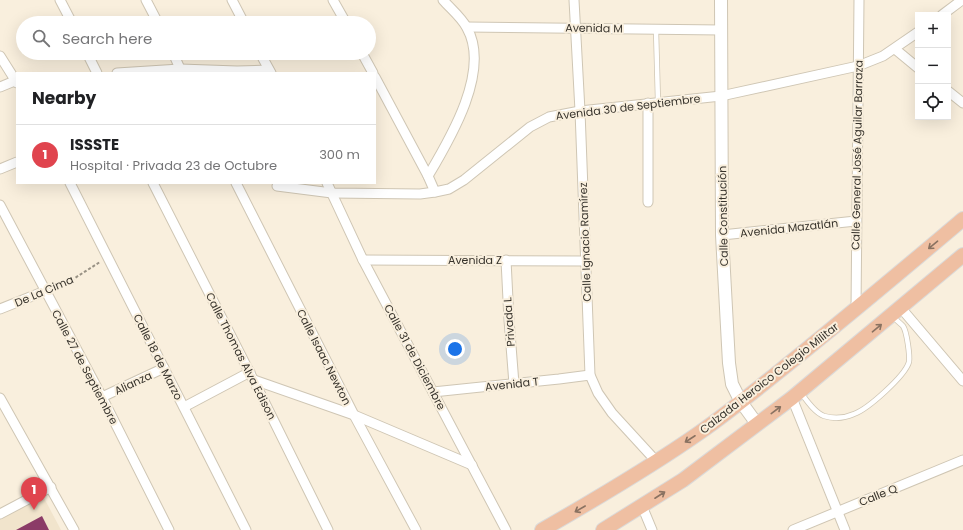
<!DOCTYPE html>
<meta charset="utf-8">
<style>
:root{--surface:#fff;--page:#f2f2f2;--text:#202124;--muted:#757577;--line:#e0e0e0;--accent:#2e6b56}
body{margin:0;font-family:Poppins,sans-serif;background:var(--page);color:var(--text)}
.controls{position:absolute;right:12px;top:12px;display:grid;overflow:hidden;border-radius:0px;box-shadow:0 4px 16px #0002}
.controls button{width:36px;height:36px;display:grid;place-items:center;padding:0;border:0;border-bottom:1px solid var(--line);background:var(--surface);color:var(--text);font:20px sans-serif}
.you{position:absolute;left:455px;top:349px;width:14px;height:14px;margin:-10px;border:3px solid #fff;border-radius:50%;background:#1a73e8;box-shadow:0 0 0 6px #1a73e833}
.badge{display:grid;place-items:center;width:26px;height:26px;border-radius:50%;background:var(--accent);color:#fff;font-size:13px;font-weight:700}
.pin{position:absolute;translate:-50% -33px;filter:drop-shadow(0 1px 2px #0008)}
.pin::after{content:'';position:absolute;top:21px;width:14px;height:12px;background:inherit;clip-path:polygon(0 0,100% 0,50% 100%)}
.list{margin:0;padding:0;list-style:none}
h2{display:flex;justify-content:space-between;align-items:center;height:52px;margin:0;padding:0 16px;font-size:17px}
h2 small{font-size:13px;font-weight:400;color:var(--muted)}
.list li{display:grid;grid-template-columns:26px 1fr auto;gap:12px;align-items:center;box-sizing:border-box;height:60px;padding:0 16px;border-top:1px solid var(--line)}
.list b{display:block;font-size:15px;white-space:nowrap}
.list p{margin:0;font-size:13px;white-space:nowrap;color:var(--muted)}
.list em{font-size:13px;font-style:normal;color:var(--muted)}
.icon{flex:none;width:22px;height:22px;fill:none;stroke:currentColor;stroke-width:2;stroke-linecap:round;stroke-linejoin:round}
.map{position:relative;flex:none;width:963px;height:530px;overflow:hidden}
.search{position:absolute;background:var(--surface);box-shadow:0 4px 16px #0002;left:16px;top:16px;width:360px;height:44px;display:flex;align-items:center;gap:10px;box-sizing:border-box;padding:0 14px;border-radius:22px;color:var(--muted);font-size:15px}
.panel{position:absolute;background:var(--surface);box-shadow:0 4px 16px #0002;left:16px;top:72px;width:360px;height:112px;border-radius:0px}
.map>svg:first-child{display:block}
.built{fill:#f1e4cc}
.building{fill:#8b3b67}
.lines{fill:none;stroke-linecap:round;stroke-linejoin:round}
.lane-casing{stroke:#cfc6b4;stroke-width:6}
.street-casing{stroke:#cfc6b4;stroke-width:11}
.secondary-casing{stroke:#cfc6b4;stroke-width:14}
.primary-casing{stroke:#dbdad9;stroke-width:16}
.path{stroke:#999285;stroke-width:2;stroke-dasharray:3 2;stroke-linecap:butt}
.lane{stroke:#fff;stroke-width:4.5}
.street{stroke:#fff;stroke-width:9}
.secondary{stroke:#fff;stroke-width:12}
.primary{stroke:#efbfa2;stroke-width:14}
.oneway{stroke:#8a7261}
.labels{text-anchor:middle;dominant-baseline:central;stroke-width:4;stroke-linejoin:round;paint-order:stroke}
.street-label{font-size:11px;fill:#37332c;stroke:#f9efdd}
</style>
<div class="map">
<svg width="963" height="530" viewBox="0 0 963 530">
<rect width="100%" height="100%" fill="#f9efdd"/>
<path class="built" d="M43 496 61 530H0V519Z"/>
<path class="building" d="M42 516 49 530H16Z"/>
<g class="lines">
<defs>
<g id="lane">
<path d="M656 30 658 102"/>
<path d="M801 393C807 401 815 413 824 416 834 419 845 418 854 414 868 409 905 376 909 362 910 356 907 332 903 326 900 323 895 319 892 316"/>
</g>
<g id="street">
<path d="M60 0 72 23"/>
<path d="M146 0 158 23"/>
<path d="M232 0 244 23"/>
<path d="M333 0 346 23"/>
<path d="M574 0 580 111 590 375 598 393 612 413 656 461"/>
<path d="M942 15 962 0"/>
<path d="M467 27 721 30"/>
<path d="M895 49 918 68"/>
<path d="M87 53 97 73"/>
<path d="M173 53 182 73"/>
<path d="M260 53 271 73"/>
<path d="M362 53 373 73"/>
<path d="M0 56 17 83"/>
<path d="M117 73 180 69 237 71 269 70"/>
<path d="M375 77 428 176 435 192"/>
<path d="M0 87 17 80"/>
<path d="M948 91 963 103"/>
<path d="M0 169 17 162"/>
<path d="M428 176C450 139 491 71 467 28 462 18 451 9 443 0"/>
<path d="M70 183 246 530"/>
<path d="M153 183 258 389 328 530"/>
<path d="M236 183 354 415 416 530"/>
<path d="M327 183 363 260 506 530"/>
<path d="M277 186 332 193 420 194 435 192 449 189 464 180 530 127 549 117 580 111 721 96 858 66 883 56 918 32"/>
<path d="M648 202V103"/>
<path d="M0 205 102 397 169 530"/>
<path d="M722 235 856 221"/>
<path d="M363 260 586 261"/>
<path d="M506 260 509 320 514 384"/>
<path d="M901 308 963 381"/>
<path d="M0 309 45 291"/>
<path d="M856 309 859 0"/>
<path d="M254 380 354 415 472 465"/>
<path d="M433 392 559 379 590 375"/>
<path d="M102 397 164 368"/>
<path d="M0 398 74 530"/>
<path d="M792 398 845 530"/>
<path d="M184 407 250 372"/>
<path d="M642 506 652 530"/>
<path d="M0 514 51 487"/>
<path d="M793 530 963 460"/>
</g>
<path id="secondary" d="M721 0 722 235 729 363 732 384 741 402 757 424"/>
<g id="primary">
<path d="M542 530C596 499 649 468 699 433 735 408 768 380 802 353 856 309 910 264 963 219"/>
<path d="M603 530 683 480 792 398 963 255"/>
</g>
</defs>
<use href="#lane" class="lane-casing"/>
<use href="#street" class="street-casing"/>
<use href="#secondary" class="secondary-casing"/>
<use href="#primary" class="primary-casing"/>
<path class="path" d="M53 288 67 283 100 262"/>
<use href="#lane" class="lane"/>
<use href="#street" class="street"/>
<use href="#secondary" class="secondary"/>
<use href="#primary" class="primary"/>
</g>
<defs><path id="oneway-shaft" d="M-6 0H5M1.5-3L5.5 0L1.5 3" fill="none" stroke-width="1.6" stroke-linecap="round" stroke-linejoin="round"/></defs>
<g class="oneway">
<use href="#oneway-shaft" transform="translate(933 245) rotate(140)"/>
<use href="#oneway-shaft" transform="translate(877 328) rotate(-40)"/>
<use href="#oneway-shaft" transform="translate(776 410) rotate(-37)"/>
<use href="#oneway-shaft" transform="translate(690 439) rotate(147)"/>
<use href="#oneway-shaft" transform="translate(660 495) rotate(-33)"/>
<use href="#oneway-shaft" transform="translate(580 509) rotate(150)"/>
</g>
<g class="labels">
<g class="street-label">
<text transform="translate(594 28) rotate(1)">Avenida M</text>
<text transform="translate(628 107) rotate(-7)">Avenida 30 de Septiembre</text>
<text transform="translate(857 155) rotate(-89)">Calle General José Aguilar Barraza</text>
<text transform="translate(723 216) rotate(-91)">Calle Constitución</text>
<text transform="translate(789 228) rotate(-6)">Avenida Mazatlán</text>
<text transform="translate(585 242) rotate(-92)">Calle Ignacio Ramírez</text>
<text x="475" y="260">Avenida Z</text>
<text transform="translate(44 291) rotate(-23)">De La Cima</text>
<text transform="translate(509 322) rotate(-94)">Privada L</text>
<text transform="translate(241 356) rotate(63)">Calle Thomas Alva Edison</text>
<text transform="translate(158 357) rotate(63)">Calle 18 de Marzo</text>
<text transform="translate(324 357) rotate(63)">Calle Isaac Newton</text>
<text transform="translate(415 357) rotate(62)">Calle 31 de Diciembre</text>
<text transform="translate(85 367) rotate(62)">Calle 27 de Septiembre</text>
<text transform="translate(769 378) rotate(-38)">Calzada Heroico Colegio Militar</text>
<text transform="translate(133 383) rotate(-25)">Alianza</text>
<text transform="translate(512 384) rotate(-6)">Avenida T</text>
<text transform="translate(878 495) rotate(-22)">Calle Q</text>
</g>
</g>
</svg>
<div class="controls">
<button>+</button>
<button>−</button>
<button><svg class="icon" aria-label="locate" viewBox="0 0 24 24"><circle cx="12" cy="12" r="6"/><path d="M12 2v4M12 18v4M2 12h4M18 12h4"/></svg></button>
</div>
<div class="you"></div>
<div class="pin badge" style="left:34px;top:510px;background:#e0444e">1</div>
<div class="search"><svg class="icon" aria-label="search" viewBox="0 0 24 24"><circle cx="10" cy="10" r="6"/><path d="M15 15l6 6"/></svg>Search here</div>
<section class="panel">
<h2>Nearby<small></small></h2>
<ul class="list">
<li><span class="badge" style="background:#e0444e">1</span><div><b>ISSSTE</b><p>Hospital · Privada 23 de Octubre</p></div><em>300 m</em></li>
</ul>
</section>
</div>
